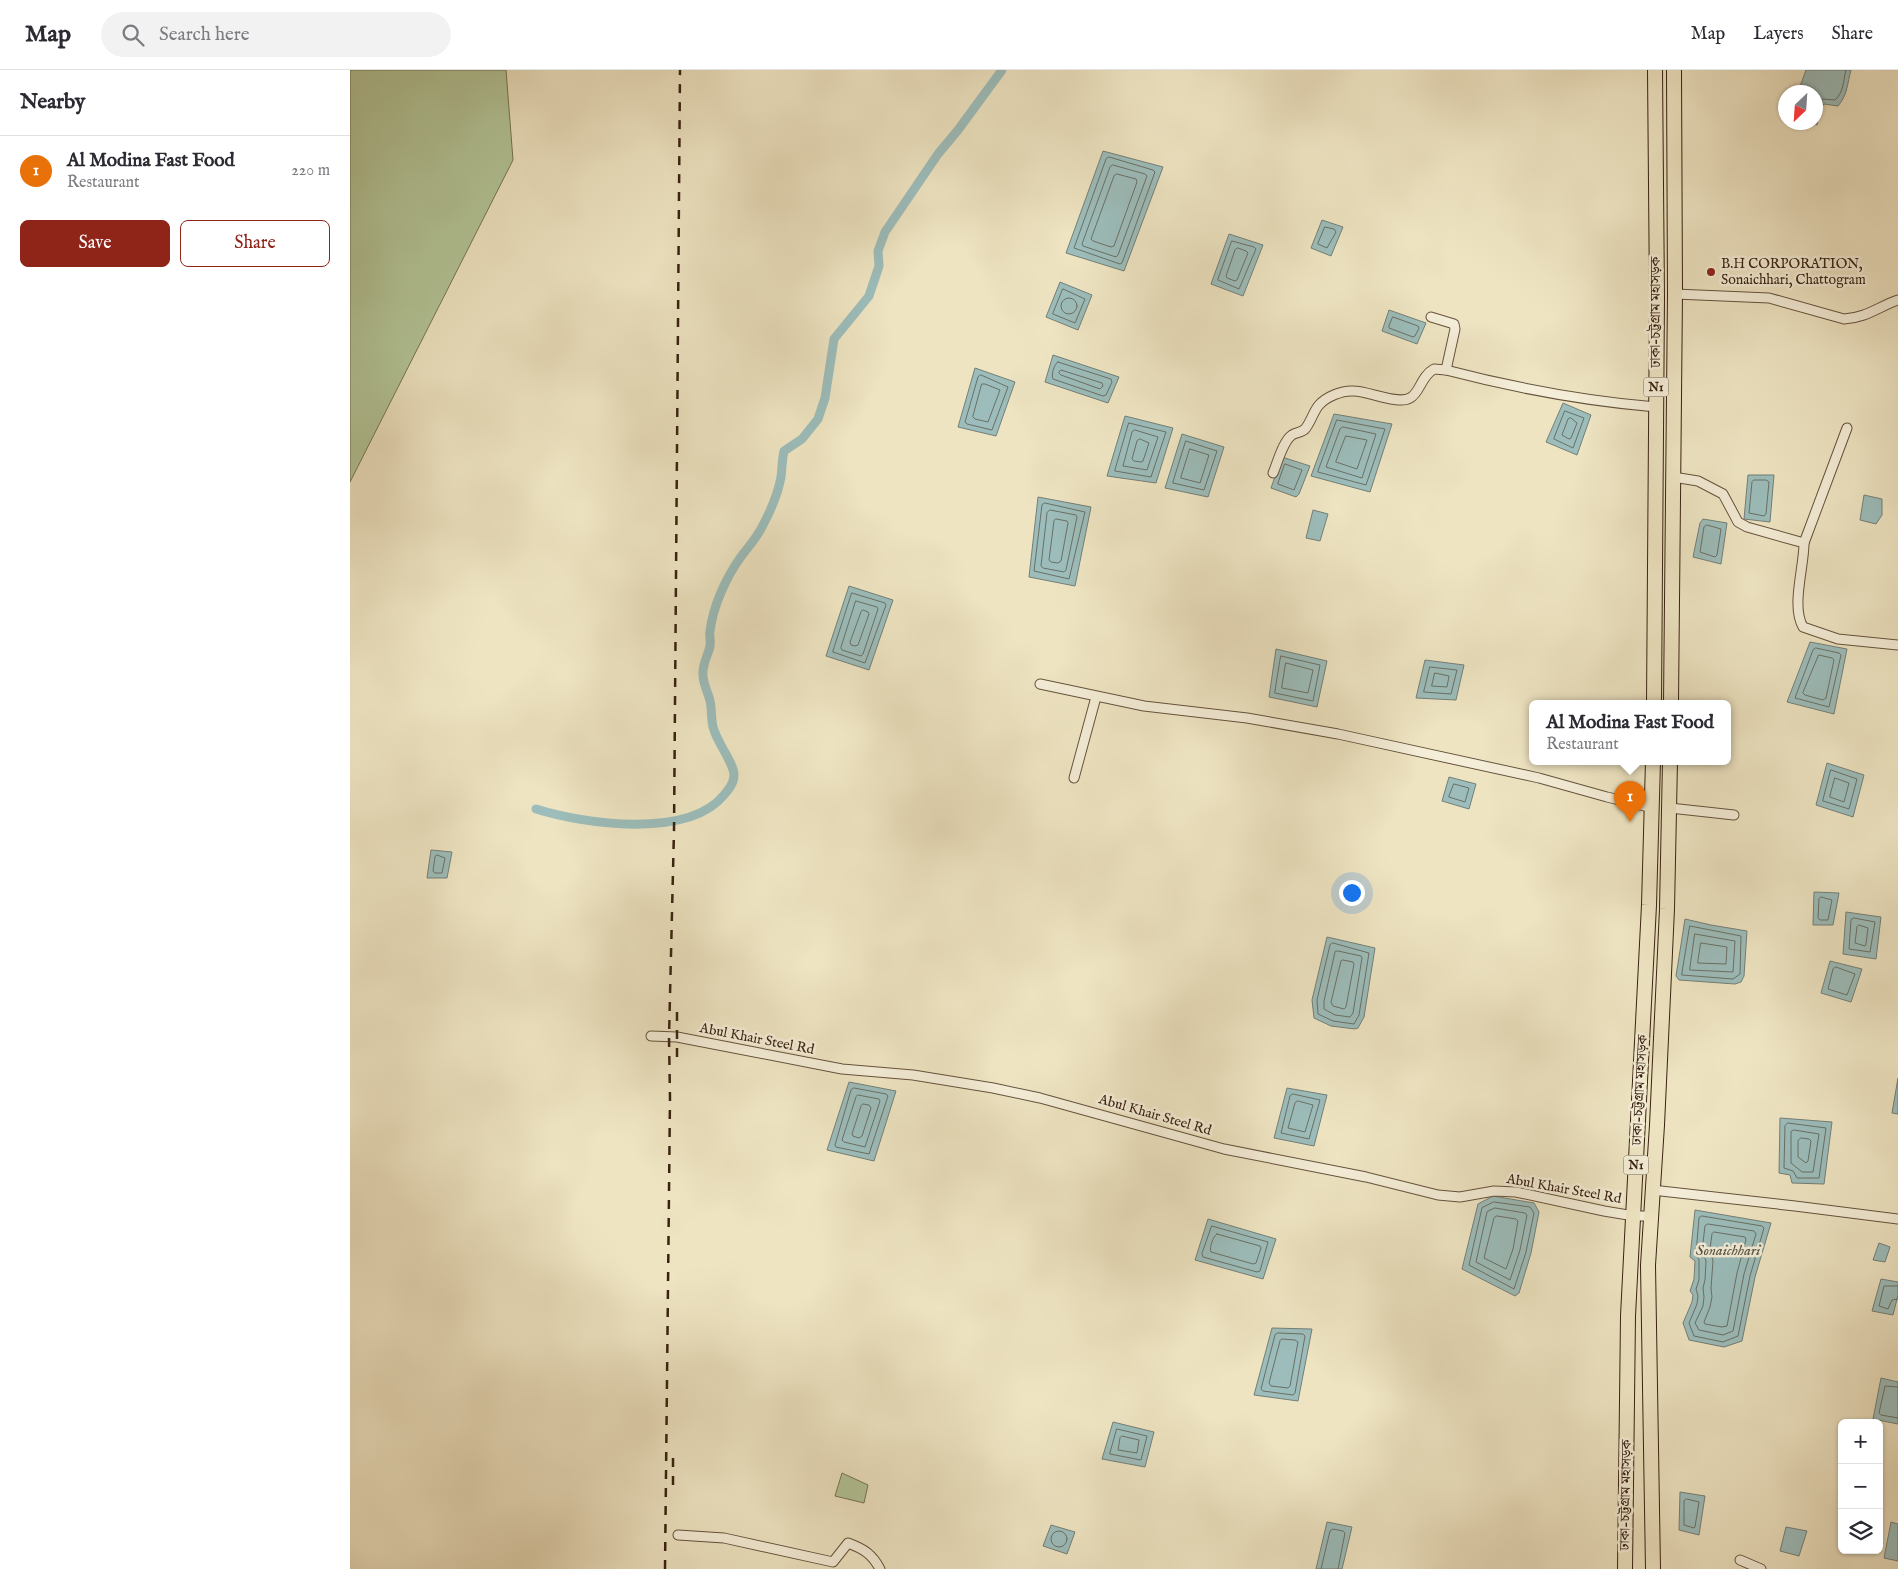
<!DOCTYPE html>
<meta charset="utf-8">
<style>
:root{--surface:#fff;--page:#f2f2f3;--text:#2b2b33;--muted:#7c7c81;--line:#e1e1e2;--accent:#8f2418}
body{margin:0;font-family:"IM FELL English","Noto Serif Bengali",serif;background:var(--page);color:var(--text)}
.controls{position:absolute;right:15px;bottom:15px;display:grid;overflow:hidden;border-radius:8px;box-shadow:0 1px 4px #0004}
.controls button{width:45px;height:45px;display:grid;place-items:center;padding:0;border:0;border-bottom:1px solid var(--line);background:var(--surface);color:var(--text);font:25px sans-serif}
.compass{position:absolute;left:1428px;top:15px;width:45px;height:45px;border-radius:50%;background:var(--surface);box-shadow:0 1px 4px #0004;rotate:205deg}
.you{position:absolute;left:1001px;top:822px;width:18px;height:18px;margin:-12px;border:4px solid #fff;border-radius:50%;background:#1a73e8;box-shadow:0 0 0 8px #1a73e833}
.badge{display:grid;place-items:center;width:32px;height:32px;border-radius:50%;background:var(--accent);color:#fff;font-size:16px;font-weight:700}
.pin{position:absolute;translate:-50% -41px;filter:drop-shadow(0 1px 2px #0008)}
.pin::after{content:'';position:absolute;top:26px;width:18px;height:15px;background:inherit;clip-path:polygon(0 0,100% 0,50% 100%)}
.popup{position:absolute;left:1179px;top:630px;width:202px;height:65px;box-sizing:border-box;display:grid;place-content:center;border-radius:8px;background:var(--surface);filter:drop-shadow(0 1px 4px #0005);font-size:16px;white-space:nowrap;color:var(--muted)}
.popup b{font-size:19px;color:var(--text)}
.popup::after{content:'';position:absolute;left:50%;top:100%;margin-left:-10px;border:10px solid transparent;border-top-color:var(--surface)}
.list{margin:0;padding:0;list-style:none}
h2{display:flex;justify-content:space-between;align-items:center;height:65px;margin:0;padding:0 20px;font-size:21px}
h2 small{font-size:16px;font-weight:400;color:var(--muted)}
.list li{display:grid;grid-template-columns:32px 1fr auto;gap:15px;align-items:center;box-sizing:border-box;height:70px;padding:0 20px;border-top:1px solid var(--line)}
.list b{display:block;font-size:19px;white-space:nowrap}
.list p{margin:0;font-size:16px;white-space:nowrap;color:var(--muted)}
.list em{font-size:16px;font-style:normal;color:var(--muted)}
.actions{display:flex;gap:10px;padding:15px 20px}
.actions a{flex:1;padding:11px 0;border:1px solid var(--accent);border-radius:8px;text-align:center;font-size:18px;color:var(--accent)}
.actions .main{background:var(--accent);color:#fff}
.icon{flex:none;width:28px;height:28px;fill:none;stroke:currentColor;stroke-width:2;stroke-linecap:round;stroke-linejoin:round}
.map{position:relative;flex:none;width:1548px;height:1499px;overflow:hidden}
header{display:flex;align-items:center;gap:30px;box-sizing:border-box;height:70px;padding:0 25px;background:var(--surface);border-bottom:1px solid var(--line)}
header strong{font-size:24px}
nav{display:flex;gap:28px;margin-inline-start:auto;font-size:18px}
.search{width:350px;height:45px;background:var(--page);display:flex;align-items:center;gap:12px;box-sizing:border-box;padding:0 18px;border-radius:28px;color:var(--muted);font-size:19px}
main{display:flex}
aside{flex:1;background:var(--surface)}
.map>svg:first-child{display:block}
.green{fill:#b3c598;stroke:#767454}
.water{fill:#9cbdbb;stroke:#747f77}
.lines{fill:none;stroke-linecap:round;stroke-linejoin:round}
.shore{stroke:#6a7066;stroke-width:1}
.canal{stroke:#9cbdbb;stroke-width:9}
.minor-casing{stroke:#66523c;stroke-width:11}
.highway-casing{stroke:#382210;stroke-width:16}
.minor{stroke:#f4edd7;stroke-width:9}
.highway{stroke:#eee4c2;stroke-width:14}
.rail{stroke:#382210;stroke-width:2.5;stroke-dasharray:9 9;stroke-linecap:butt}
.poi-dot{fill:#8f2418;stroke:#f4edd7;stroke-width:2}
.labels{text-anchor:middle;dominant-baseline:central;stroke-width:5;stroke-linejoin:round;paint-order:stroke}
.shield{fill:#f4edd7;stroke:#705f4c;stroke-width:1}
.shield-label{font-size:12px;font-weight:bold;fill:#382210}
.poi-label{font-size:14px;fill:#382210;stroke:#f4edd7;text-anchor:start}
.street-label{font-size:14px;fill:#382210;stroke:#f4edd7}
.water-label{font-size:15px;font-style:italic;fill:#565043;stroke:#f4edd7}
</style>
<header>
<strong>Map</strong>
<div class="search"><svg class="icon" aria-label="search" viewBox="0 0 24 24"><circle cx="10" cy="10" r="6"/><path d="M15 15l6 6"/></svg>Search here</div>
<nav><a>Map</a><a>Layers</a><a>Share</a></nav>
</header>
<main>
<aside>
<h2>Nearby<small></small></h2>
<ul class="list">
<li><span class="badge" style="background:#e8710a">1</span><div><b>Al Modina Fast Food</b><p>Restaurant</p></div><em>220 m</em></li>
</ul>
<div class="actions"><a class="main">Save</a><a>Share</a></div>
</aside>
<div class="map">
<svg width="1548" height="1499" viewBox="0 0 1548 1499">
<rect width="100%" height="100%" fill="#eee4c2"/>
<filter id="stains"><feTurbulence type="fractalNoise" baseFrequency=".004" numOctaves="4"/><feColorMatrix values="0 0 0 0 .2 0 0 0 0 .09 0 0 0 0 .02 0 0 0 .5 -.17"/></filter>
<radialGradient id="worn" r=".72"><stop offset=".6" stop-color="#630" stop-opacity="0"/><stop offset="1" stop-color="#630" stop-opacity=".3"/></radialGradient>
<g class="green">
<path d="M0 0H156L163 90 0 412Z"/>
<path d="M492 1403 518 1415 514 1433 485 1426Z"/>
</g>
<g class="water">
<path d="M1456 0H1501C1497 14 1498 24 1488 36L1474 34 1471 37 1467 55 1463 53 1466 52V22H1448Z"/>
<path d="M753 81 813 97 774 201 716 183Z"/>
<path d="M972 150 993 157 981 186 961 178Z"/>
<path d="M879 164 913 175 893 226 861 214Z"/>
<path d="M710 212 742 225 728 260 696 247Z"/>
<path d="M1039 240 1076 253 1067 274 1032 261Z"/>
<path d="M703 285 769 307 758 333 695 312Z"/>
<path d="M625 298 665 312 646 366 608 357Z"/>
<path d="M1213 333 1241 345 1227 385 1196 372Z"/>
<path d="M984 344 1042 354 1020 422 961 406Z"/>
<path d="M775 346 823 358 806 413 757 406Z"/>
<path d="M832 364 874 377 858 427 815 418Z"/>
<path d="M932 387 960 396 949 424 946 427 921 418Z"/>
<path d="M1398 405H1424L1420 452 1394 449Z"/>
<path d="M1514 425 1532 429V445L1526 454 1510 450Z"/>
<path d="M688 427 741 437 725 516 679 507Z"/>
<path d="M963 440 978 444 970 471 956 468Z"/>
<path d="M1353 449 1377 453 1371 494 1343 487 1350 453Z"/>
<path d="M499 516 543 530 519 600 476 586Z"/>
<path d="M1460 572 1497 579 1484 644 1437 632Z"/>
<path d="M926 579 977 591 967 637 919 627Z"/>
<path d="M1075 590 1114 595 1106 630 1066 628Z"/>
<path d="M1477 693 1514 705 1503 747 1466 735Z"/>
<path d="M1099 707 1126 714 1119 739 1092 731Z"/>
<path d="M81 780 102 782 97 808H77Z"/>
<path d="M1464 822 1489 823 1483 855H1463Z"/>
<path d="M1496 842 1531 847 1526 889 1493 884Z"/>
<path d="M1335 849 1361 855 1397 861 1394 906 1391 912 1385 914 1329 910 1326 906Z"/>
<path d="M977 867 1025 878 1014 947 1008 958 1005 959 981 956 964 948 962 930Z"/>
<path d="M1480 891 1512 899 1501 932 1471 923Z"/>
<path d="M1548 1008V1044L1542 1043Z"/>
<path d="M499 1012 546 1021 524 1091 477 1080Z"/>
<path d="M937 1018 977 1025 964 1076 924 1068Z"/>
<path d="M1430 1048 1482 1052 1474 1114 1442 1113 1440 1105 1429 1103Z"/>
<path d="M1143 1126 1184 1133 1189 1142 1181 1183 1169 1223 1165 1226 1112 1199 1128 1134Z"/>
<path d="M1345 1140 1421 1153 1405 1207 1392 1271 1374 1277 1339 1270 1333 1253 1342 1232 1343 1225 1340 1221 1344 1209 1345 1191 1340 1187Z"/>
<path d="M858 1149 926 1169 913 1209 845 1190Z"/>
<path d="M1529 1173 1540 1177 1535 1192 1523 1190Z"/>
<path d="M1531 1209 1548 1212V1225L1543 1245 1522 1241Z"/>
<path d="M922 1258 962 1259 948 1331 904 1325Z"/>
<path d="M1531 1308 1548 1312V1354L1523 1349Z"/>
<path d="M763 1352 804 1362 795 1397 752 1389Z"/>
<path d="M1330 1422 1355 1426 1349 1465 1329 1460Z"/>
<path d="M977 1452 1002 1457 992 1499H966Z"/>
<path d="M1541 1452 1548 1454V1491L1534 1488Z"/>
<path d="M701 1455 725 1462 717 1484 693 1476Z"/>
<path d="M1436 1457 1457 1461 1449 1486 1430 1481Z"/>
</g>
<g class="lines">
<g class="shore">
<path d="M1466 37 1472 29 1485 30C1494 22 1493 11 1496 0"/>
<path d="M759 87 803 100 805 102 772 193 770 194 724 178 756 89Z"/>
<path d="M763 95 795 104 797 106 768 185 766 187 733 176 732 174 760 97Z"/>
<path d="M767 104 786 109 787 112 764 176 761 177 743 171 741 169 764 106Z"/>
<path d="M975 157 984 159 986 162 977 178 968 174Z"/>
<path d="M882 171 904 177 906 179 889 219 868 210Z"/>
<path d="M888 178 896 181 898 183 887 210 885 211 877 208 876 206 885 180Z"/>
<path d="M713 219 735 229 725 253 703 244Z"/>
<circle cx="719" cy="236" r="8"/>
<path d="M1043 247 1068 256 1069 258 1065 266 1063 267 1039 258V256Z"/>
<path d="M708 292 761 309 762 312 756 325 753 326 703 309C701 305 704 294 708 292Z"/>
<path d="M711 300 752 313 753 316 750 319 711 305 709 303Z"/>
<path d="M631 305 658 317 642 360 617 354 615 352 628 307Z"/>
<path d="M632 314H635L650 320 638 352 625 349 623 347Z"/>
<path d="M1215 341 1234 348 1223 378 1204 369Z"/>
<path d="M1221 348 1227 353 1221 368 1219 369 1212 365 1218 349Z"/>
<path d="M987 350 1035 359 1016 415 968 402Z"/>
<path d="M779 353 816 362 801 407 765 401Z"/>
<path d="M993 357 1026 364 1012 408 976 397 990 359Z"/>
<path d="M785 360 808 367 797 400 773 396 782 362Z"/>
<path d="M996 366 1017 370 1007 399 986 392Z"/>
<path d="M790 369 799 373 793 391 791 392 784 391 782 389 787 371Z"/>
<path d="M836 371 867 381 854 420 823 413Z"/>
<path d="M840 379 859 385 850 413 831 408Z"/>
<path d="M935 394 952 400 944 420 928 414Z"/>
<path d="M1404 410H1416L1419 412 1416 444 1414 446 1399 443 1402 412Z"/>
<path d="M695 433 735 442 719 509 684 501 692 435Z"/>
<path d="M700 440 726 445 727 447 716 500 714 502 693 498 691 496 697 443Z"/>
<path d="M706 449 717 451 718 453 711 491 708 493 701 492 699 490 704 451Z"/>
<path d="M1357 455 1371 459 1367 485 1365 487 1350 482 1354 457Z"/>
<path d="M502 523 535 533 536 535 515 593 483 582Z"/>
<path d="M506 531 527 537 528 539 513 584 511 586 492 580 491 578Z"/>
<path d="M513 540 518 542 519 544 508 575 505 576 501 575 500 572 511 542Z"/>
<path d="M1466 578 1489 583 1491 585 1479 637 1445 628 1463 580Z"/>
<path d="M1469 585 1482 588 1484 590 1476 628 1473 630 1455 625 1453 623Z"/>
<path d="M931 586 970 595 963 631 925 623Z"/>
<path d="M936 593 963 600 958 623 932 618Z"/>
<path d="M1080 597 1107 600 1101 624 1074 622Z"/>
<path d="M1085 603 1099 606 1097 617 1082 616Z"/>
<path d="M1481 700 1507 709 1499 739 1473 731Z"/>
<path d="M1485 708 1499 713 1494 732 1480 727Z"/>
<path d="M1104 714 1119 718 1115 732 1099 727Z"/>
<path d="M87 785 95 788 92 803H85L83 801 85 787Z"/>
<path d="M1471 827 1482 830 1478 850H1470L1468 848 1469 829Z"/>
<path d="M1504 848 1525 852 1520 882 1499 879 1501 850Z"/>
<path d="M1509 855 1518 858 1516 874 1515 876 1505 873 1507 857Z"/>
<path d="M1340 856 1391 866 1390 904 1383 909 1332 905Z"/>
<path d="M1345 864 1385 871 1383 902 1340 900Z"/>
<path d="M983 873 1019 883 1009 945 1004 954 983 951 968 944 967 930 980 875Z"/>
<path d="M1351 873 1377 877 1376 894 1348 893Z"/>
<path d="M988 881 1011 886 1012 888 1003 943 1000 947 985 945 974 939V931L985 882Z"/>
<path d="M993 890 1003 892 1004 894 996 937 994 939 983 936 981 932 991 891Z"/>
<path d="M1486 897 1505 904 1497 925 1478 919 1483 899Z"/>
<path d="M504 1018 536 1024 538 1026 519 1084 486 1077 485 1075 501 1020Z"/>
<path d="M943 1024 970 1030 959 1069 931 1063 940 1026Z"/>
<path d="M508 1025 529 1029 530 1031 515 1077 494 1072 492 1070 506 1027Z"/>
<path d="M948 1031 963 1035 955 1062 938 1058 945 1033Z"/>
<path d="M513 1034 519 1035 521 1038 512 1066 509 1068 503 1066 502 1064 511 1036Z"/>
<path d="M1438 1053 1476 1058 1469 1108H1447L1443 1101 1434 1098 1435 1056Z"/>
<path d="M1444 1060 1469 1064 1463 1102H1452L1441 1093V1062Z"/>
<path d="M1451 1068 1459 1069 1461 1071 1458 1091 1456 1093 1448 1087V1071Z"/>
<path d="M1144 1132 1180 1137 1184 1143 1176 1182 1164 1219 1119 1195 1132 1138Z"/>
<path d="M1145 1138 1175 1143 1177 1145 1170 1180 1160 1210 1126 1192 1137 1142Z"/>
<path d="M1147 1146 1166 1149 1168 1151 1163 1179 1156 1199 1134 1188 1144 1148Z"/>
<path d="M1352 1146 1412 1156 1414 1158 1400 1206 1388 1266 1373 1272 1344 1266 1339 1253 1347 1234 1348 1226 1346 1219 1349 1210V1190L1346 1184 1349 1148Z"/>
<path d="M1358 1154 1404 1161 1406 1164 1394 1204 1383 1261 1373 1265 1349 1260 1345 1253 1353 1236 1354 1227 1353 1218 1355 1210 1356 1191 1352 1181 1355 1156Z"/>
<path d="M862 1156 918 1172 910 1201 907 1202 853 1187 852 1184Z"/>
<path d="M1364 1162 1395 1167 1396 1170 1387 1203 1377 1256 1372 1257 1355 1254 1354 1252 1360 1237 1362 1227 1361 1218 1363 1191 1360 1179 1362 1164Z"/>
<path d="M867 1164 910 1176 911 1178 906 1193 903 1194 861 1182C859 1178 863 1166 867 1164Z"/>
<path d="M1548 1216H1534L1529 1236 1538 1239 1542 1230 1548 1229"/>
<path d="M928 1263 953 1264 955 1266 945 1323 943 1325 913 1321 911 1319 925 1265Z"/>
<path d="M932 1269 945 1270 948 1272 940 1316 938 1318 921 1316 919 1313 930 1271Z"/>
<path d="M1548 1317 1535 1316 1529 1343 1531 1345 1548 1348"/>
<path d="M767 1359 797 1366 791 1390 760 1384Z"/>
<path d="M772 1366 789 1370 787 1383 768 1380 770 1368Z"/>
<path d="M1337 1429 1349 1432 1345 1457 1344 1458 1334 1455V1431Z"/>
<circle cx="709" cy="1469" r="8"/>
<path d="M971 1499 980 1461 983 1459 993 1461 995 1463 988 1499"/>
</g>
<path class="canal" d="M186 739C234 754 338 769 374 725 379 719 384 713 384 705 384 693 366 671 363 657 361 649 362 639 360 631 358 622 353 614 353 605 352 594 358 586 360 576 361 571 359 566 360 561 363 536 376 508 390 488 398 477 406 469 412 457 420 442 428 424 431 407 432 399 432 390 434 381L452 369 468 349 475 328 484 269 519 226 529 196 528 181 535 162 588 84 608 60 652 0"/>
<defs>
<g id="minor">
<path d="M1325 224 1419 228 1494 249C1516 248 1528 237 1548 230"/>
<path d="M1081 247 1104 254 1105 259 1096 300"/>
<path d="M923 403C927 394 933 371 942 365 946 362 951 363 955 359 961 352 963 342 969 335 976 327 992 320 1004 321 1018 321 1048 335 1060 328 1070 323 1071 306 1084 299L1096 300C1165 318 1234 331 1306 337"/>
<path d="M1323 407 1348 411 1373 424 1388 452 1397 457 1454 473C1454 498 1441 536 1453 557L1488 569 1548 575"/>
<path d="M1454 473 1497 358"/>
<path d="M690 614 794 636 897 648 988 664 1189 708 1257 727 1303 738"/>
<path d="M724 708 746 627"/>
<path d="M1320 738 1384 745"/>
<path d="M301 966 327 967 492 999 563 1005 643 1018 690 1028 874 1079 1016 1107 1088 1125 1110 1127 1144 1121 1166 1122 1254 1141 1284 1146H1301"/>
<path d="M1302 1120 1445 1136 1548 1149"/>
<path d="M328 1465 374 1468 483 1492 498 1473C514 1479 522 1484 530 1499"/>
<path d="M1390 1490 1411 1499"/>
</g>
<g id="highway">
<path d="M1304 633 1307 227 1305 0"/>
<path d="M1321 633 1325 224 1324 0"/>
<path d="M1275 1499 1278 1246 1299 835 1303 691"/>
<path d="M1303 1499 1298 1195 1307 1055 1317 839 1320 691"/>
</g>
</defs>
<use href="#minor" class="minor-casing"/>
<use href="#highway" class="highway-casing"/>
<use href="#minor" class="minor"/>
<use href="#highway" class="highway"/>
<g class="rail">
<path d="M327 987V935"/>
<path d="M323 1415V1380"/>
<path d="M315 1499 320 1028 319 967 324 760 330 0"/>
</g>
</g>
<circle class="poi-dot" cx="1361" cy="202" r="5"/>
<g class="labels">
<g class="shield">
<rect x="1293.5" y="307.5" width="25" height="19" rx="4"/>
<rect x="1273.5" y="1085.5" width="25" height="19" rx="4"/>
</g>
<g class="shield-label">
<text x="1306" y="317">N1</text>
<text x="1286" y="1095">N1</text>
</g>
<g class="poi-label">
<text x="1371" y="194">B.H CORPORATION,<tspan x="1371" dy="16">Sonaichhari, Chattogram</tspan></text>
</g>
<g class="street-label">
<text transform="translate(1306 242) rotate(-90)">ঢাকা-চট্টগ্রাম মহাসড়ক</text>
<text transform="translate(407 969) rotate(11)">Abul Khair Steel Rd</text>
<text transform="translate(1290 1020) rotate(-87)">ঢাকা-চট্টগ্রাম মহাসড়ক</text>
<text transform="translate(805 1045) rotate(16)">Abul Khair Steel Rd</text>
<text transform="translate(1214 1119) rotate(10)">Abul Khair Steel Rd</text>
<text transform="translate(1276 1425) rotate(-89)">ঢাকা-চট্টগ্রাম মহাসড়ক</text>
</g>
<g class="water-label">
<text x="1378" y="1180">Sonaichhari</text>
</g>
</g>
<rect width="100%" height="100%" filter="url(#stains)"/>
<rect width="100%" height="100%" fill="url(#worn)"/>
</svg>
<div class="controls">
<button>+</button>
<button>−</button>
<button><svg class="icon" aria-label="layers" viewBox="0 0 24 24"><path d="M12 4l9 5-9 5-9-5zM3 14l9 5 9-5"/></svg></button>
</div>
<svg class="compass" viewBox="-18 -18 36 36"><path d="M0-13l5 13h-10z" fill="#e53935"/><path d="M0 13l5-13h-10z" fill="#7c7c81"/></svg>
<div class="you"></div>
<div class="pin badge" style="left:1280px;top:752px;background:#e8710a">1</div>
<div class="popup"><b>Al Modina Fast Food</b>Restaurant</div>
</div>
</main>
